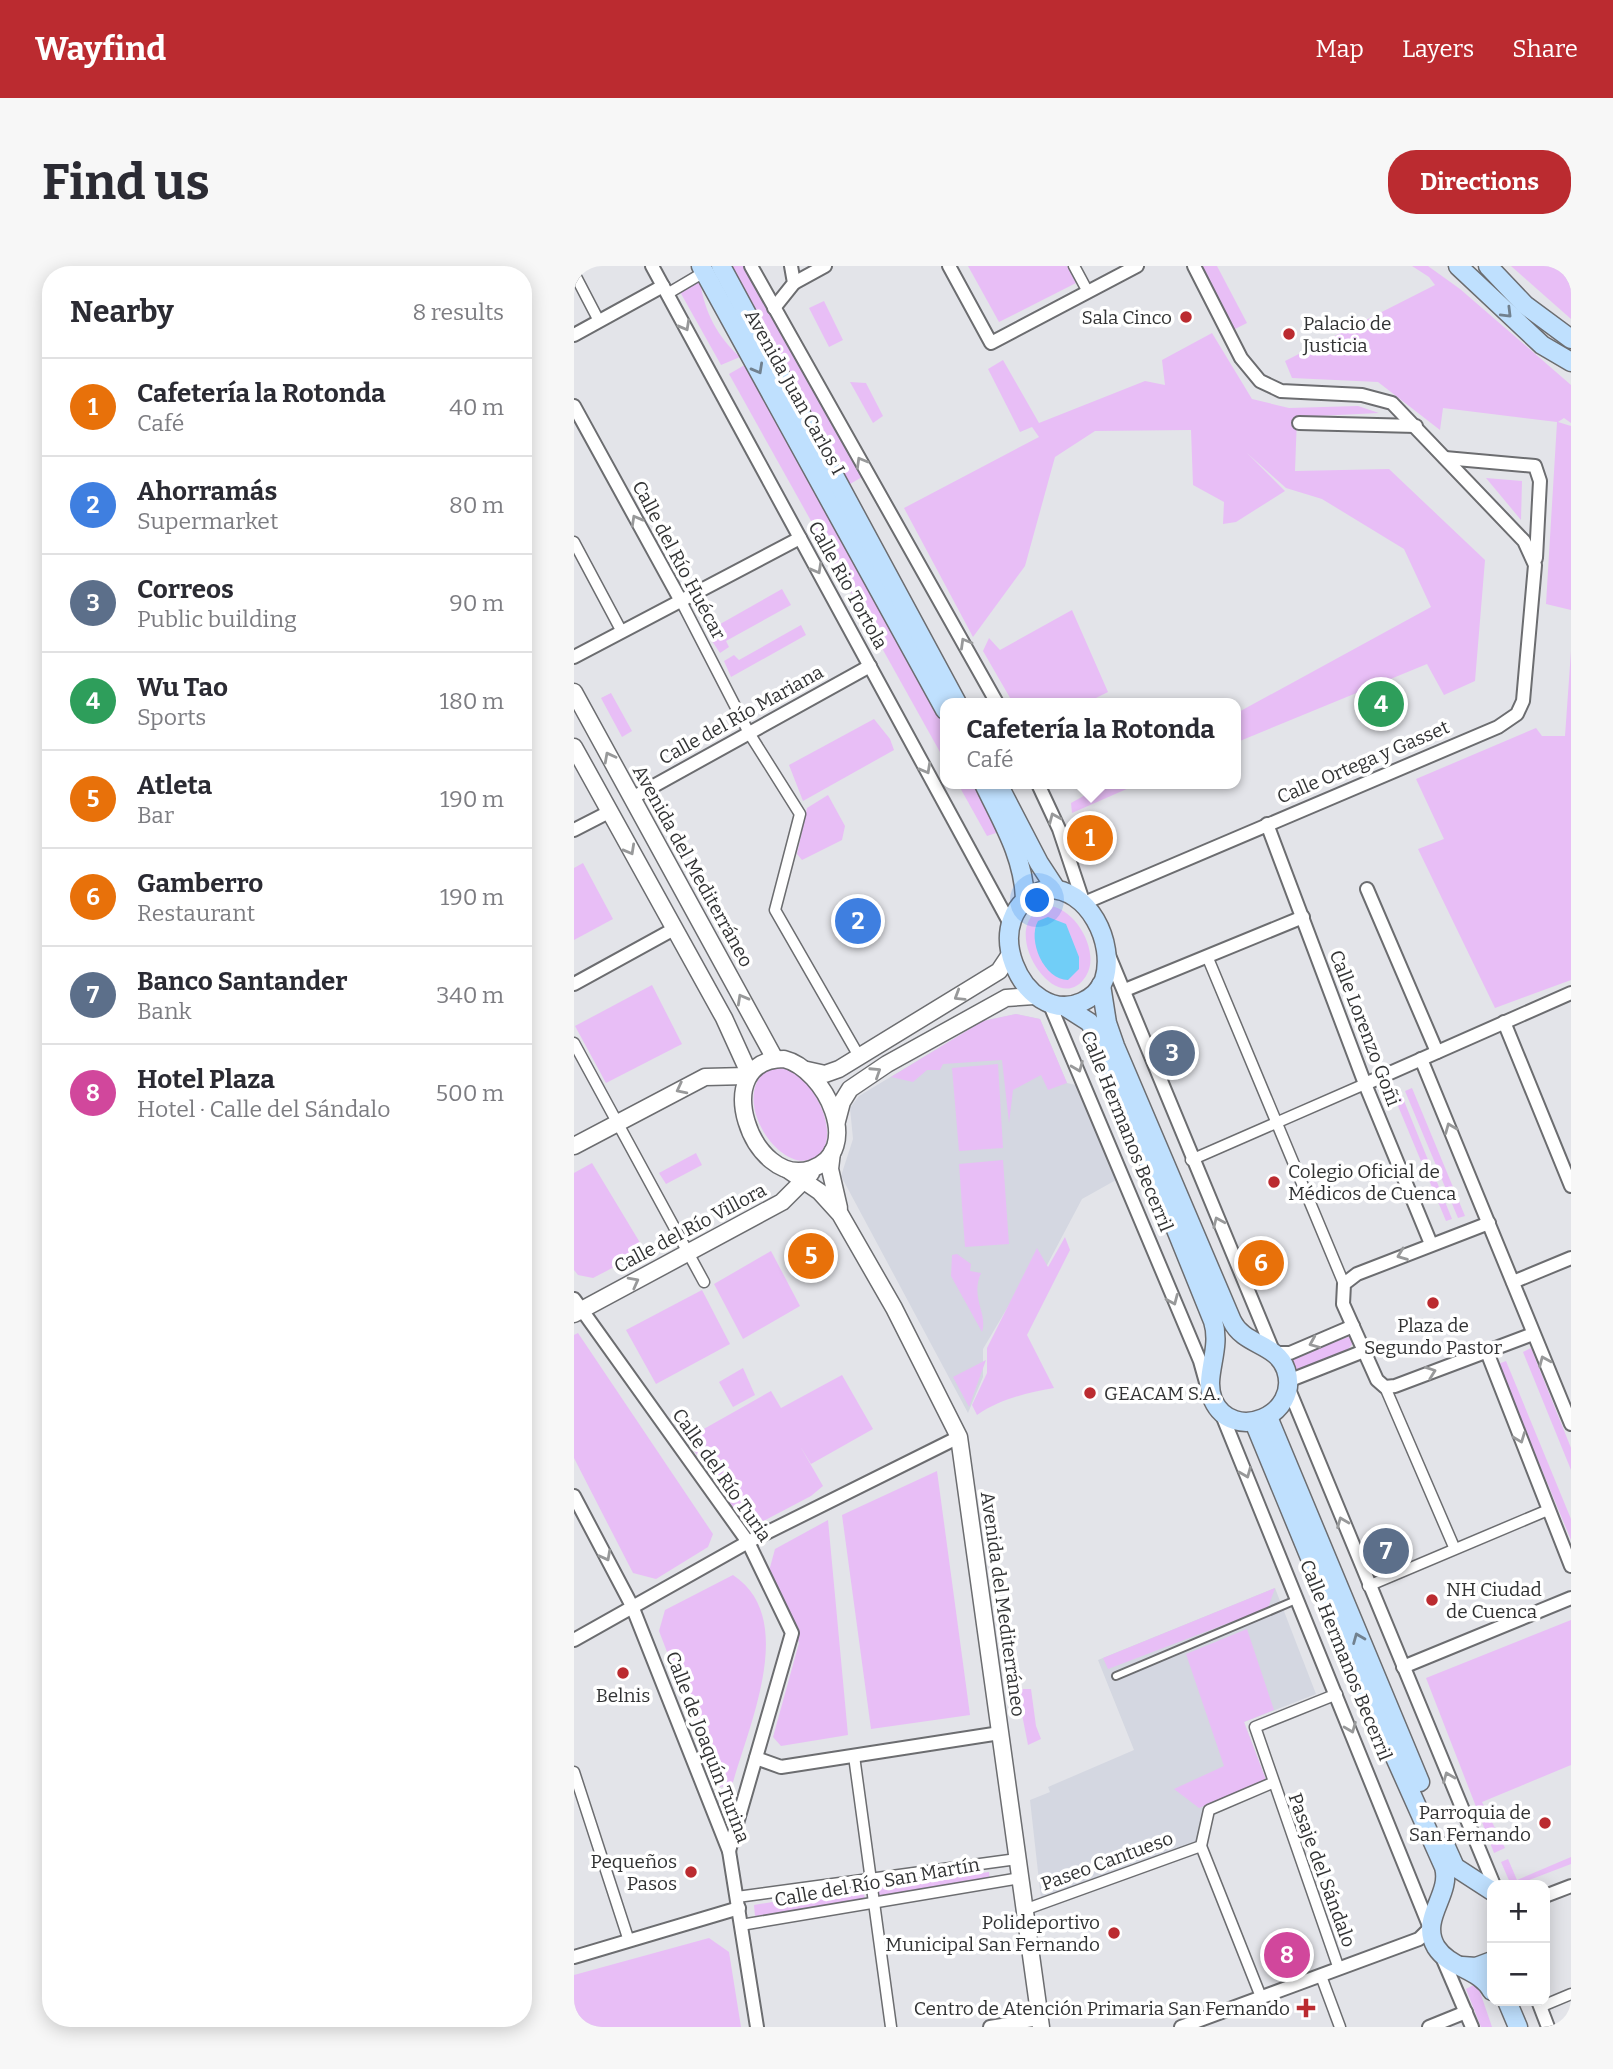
<!DOCTYPE html>
<meta charset="utf-8">
<style>
:root{--surface:#fff;--page:#f7f7f7;--text:#2b2b33;--muted:#7c7c81;--line:#e1e1e2;--accent:#bb2b30}
body{margin:0;font-family:Bitter,serif;background:var(--page);color:var(--text)}
.controls{position:absolute;right:21px;bottom:21px;display:grid;overflow:hidden;border-radius:14px;box-shadow:0 4px 18px #0003}
.controls button{width:63px;height:63px;display:grid;place-items:center;padding:0;border:0;border-bottom:2px solid var(--line);background:var(--surface);color:var(--text);font:35px sans-serif}
.you{position:absolute;left:464px;top:635px;width:24px;height:24px;margin:-18px;border:5px solid #fff;border-radius:50%;background:#1a73e8;box-shadow:0 0 0 10px #1a73e833}
.badge{display:grid;place-items:center;width:46px;height:46px;border-radius:50%;background:var(--accent);color:#fff;font-size:23px;font-weight:700}
.pin{position:absolute;translate:-50% -50%;border:4px solid #fff;box-shadow:0 2px 7px #0006}
.popup{position:absolute;left:366px;top:432px;width:301px;height:91px;box-sizing:border-box;display:grid;place-content:center;border-radius:14px;background:var(--surface);filter:drop-shadow(0 2px 5px #0005);font-size:23px;white-space:nowrap;color:var(--muted)}
.popup b{font-size:26px;color:var(--text)}
.popup::after{content:'';position:absolute;left:50%;top:100%;margin-left:-14px;border:14px solid transparent;border-top-color:var(--surface)}
.list{margin:0;padding:0;list-style:none}
h2{display:flex;justify-content:space-between;align-items:center;height:91px;margin:0;padding:0 28px;font-size:30px}
h2 small{font-size:23px;font-weight:400;color:var(--muted)}
.list li{display:grid;grid-template-columns:46px 1fr auto;gap:21px;align-items:center;box-sizing:border-box;height:98px;padding:0 28px;border-top:2px solid var(--line)}
.list b{display:block;font-size:26px;white-space:nowrap}
.list p{margin:0;font-size:23px;white-space:nowrap;color:var(--muted)}
.list em{font-size:23px;font-style:normal;color:var(--muted)}
.map{position:relative;flex:none;width:997px;height:1761px;overflow:hidden;border-radius:28px}
header{display:flex;align-items:center;gap:42px;box-sizing:border-box;height:98px;padding:0 35px;background:var(--accent);color:#fff}
header strong{font-size:33px}
nav{display:flex;gap:38px;margin-inline-start:auto;font-size:24px}
.intro{display:flex;align-items:center;justify-content:space-between;box-sizing:border-box;height:168px;padding:0 42px}
h1{margin:0;font-size:49px}
.button{padding:18px 32px;border-radius:28px;background:var(--accent);color:#fff;font-size:24px;font-weight:700}
main{display:flex;gap:42px;padding:0 42px}
aside{flex:1;background:var(--surface);border-radius:28px;box-shadow:0 4px 18px #0003}
.map>svg:first-child{display:block}
.built{fill:#d4d7e1}
.green{fill:#e8bef6}
.water{fill:#71cef7}
.lines{fill:none;stroke-linecap:round;stroke-linejoin:round}
.service-casing{stroke:#6c6d70;stroke-width:10}
.pedestrian-casing{stroke:#6c6d70;stroke-width:13}
.minor-casing{stroke:#6c6d70;stroke-width:16}
.tertiary-casing{stroke:#6c6d70;stroke-width:19}
.secondary-casing{stroke:#6c6d70;stroke-width:21}
.service{stroke:#fff;stroke-width:6}
.pedestrian{stroke:#fff;stroke-width:10}
.minor{stroke:#fff;stroke-width:12}
.tertiary{stroke:#fff;stroke-width:16}
.secondary{stroke:#bfe0fe;stroke-width:18}
.oneway{stroke:#71818f}
.oneway2{stroke:#98999a}
.poi-dot{fill:#bb2b30;stroke:#fff;stroke-width:2.5}
.labels{text-anchor:middle;dominant-baseline:central;stroke-width:7;stroke-linejoin:round;paint-order:stroke}
.poi-label{font-size:19px;fill:#323334;stroke:#fff;text-anchor:end}
.street-label{font-size:19px;fill:#323334;stroke:#fff}
</style>
<header>
<strong>Wayfind</strong>
<nav><a>Map</a><a>Layers</a><a>Share</a></nav>
</header>
<div class="intro"><h1>Find us</h1><a class="button">Directions</a></div>
<main>
<aside>
<h2>Nearby<small>8 results</small></h2>
<ul class="list">
<li><span class="badge" style="background:#e8710a">1</span><div><b>Cafetería la Rotonda</b><p>Café</p></div><em>40 m</em></li>
<li><span class="badge" style="background:#3f7fe0">2</span><div><b>Ahorramás</b><p>Supermarket</p></div><em>80 m</em></li>
<li><span class="badge" style="background:#5c6f8a">3</span><div><b>Correos</b><p>Public building</p></div><em>90 m</em></li>
<li><span class="badge" style="background:#2e9e5b">4</span><div><b>Wu Tao</b><p>Sports</p></div><em>180 m</em></li>
<li><span class="badge" style="background:#e8710a">5</span><div><b>Atleta</b><p>Bar</p></div><em>190 m</em></li>
<li><span class="badge" style="background:#e8710a">6</span><div><b>Gamberro</b><p>Restaurant</p></div><em>190 m</em></li>
<li><span class="badge" style="background:#5c6f8a">7</span><div><b>Banco Santander</b><p>Bank</p></div><em>340 m</em></li>
<li><span class="badge" style="background:#d1479c">8</span><div><b>Hotel Plaza</b><p>Hotel · Calle del Sándalo</p></div><em>500 m</em></li>
</ul>
</aside>
<div class="map">
<svg width="997" height="1761" viewBox="0 0 997 1761">
<rect width="100%" height="100%" fill="#e3e4e9"/>
<g class="built">
<path d="M442 748 466 753 493 817 502 819 542 914 508 933 472 1001 442 1027 409 1083V1111L394 1147 267 910 279 873 276 842 285 830 409 755Z"/>
<path d="M701 1322 742 1428 670 1456 692 1514 631 1540 623 1575 467 1633 456 1534 476 1526 474 1521 560 1484 524 1394Z"/>
</g>
<g class="green">
<path d="M151 0H172L288 211 276 218Z"/>
<path d="M394 0H493L502 17 425 56Z"/>
<path d="M626 0H643L673 57 659 64Z"/>
<path d="M838 0H854L886 23 997 119V157L990 152 984 156 997 160V344L972 338 983 156 869 142 866 164 804 116 718 112 711 95 861 19 855 11Z"/>
<path d="M937 0H987L997 22V53Z"/>
<path d="M126 16C131 47 143 70 166 91L147 99 105 24Z"/>
<path d="M250 35 269 74 255 81 235 42Z"/>
<path d="M638 67 678 133 715 142 784 140 805 147 723 151 721 205 815 203 911 294 901 415 870 429 853 398 661 477V448L857 341 830 283 748 233 712 222 673 187 711 225 662 256 649 258 650 236 619 219 617 164 521 165 481 191 451 300 399 371 330 242 465 171 458 161 446 166 414 103 429 94 465 157 571 115 591 119 588 94Z"/>
<path d="M176 96 371 463V495L155 108Z"/>
<path d="M276 116 292 117 309 150 299 157Z"/>
<path d="M912 212 948 215 947 254Z"/>
<path d="M208 323 217 339 152 375 155 381 146 387 132 366Z"/>
<path d="M498 344 534 426 512 437H439L409 385 415 372 426 384Z"/>
<path d="M227 359 232 369 157 411 150 395 160 389 165 394Z"/>
<path d="M997 385V714L921 742 844 583 870 573 842 513 962 462 968 470H991Z"/>
<path d="M37 427 58 465 48 471 27 432Z"/>
<path d="M300 453 316 473 320 484 229 535 215 499Z"/>
<path d="M384 518H400L425 566 413 570Z"/>
<path d="M531 518H564L498 547 497 537Z"/>
<path d="M254 529 271 560 268 574 228 594 223 588 233 542Z"/>
<path d="M9 597 39 653 0 674V602Z"/>
<path d="M475 640C502 642 527 687 512 710 482 758 417 654 475 640Z"/>
<path d="M78 719 108 778 32 817 1 760Z"/>
<path d="M442 748 466 753 493 817 474 824 467 809 439 824 435 857 428 794 369 798 366 804H353L339 816 317 811 409 755Z"/>
<path d="M424 798 429 882 385 885 378 802Z"/>
<path d="M196 801C201 801 208 800 212 802 240 810 273 878 238 893 204 907 153 830 196 801Z"/>
<path d="M838 822 891 950 884 952 831 825Z"/>
<path d="M826 825 878 953 872 955 819 828Z"/>
<path d="M122 887 128 899 92 918 85 907Z"/>
<path d="M429 894 435 978 391 981 385 898Z"/>
<path d="M18 897 71 985 19 1012 4 1009 0 1004V907Z"/>
<path d="M491 971 496 984 453 1069 480 1122C452 1127 426 1133 403 1149L398 1139 413 1107V1082L463 982 474 1001Z"/>
<path d="M197 985 226 1040 169 1073 140 1018Z"/>
<path d="M383 988 397 998 396 1005 407 1007C396 1032 414 1047 408 1066L377 1010 378 989Z"/>
<path d="M128 1024 156 1078 82 1118 52 1064Z"/>
<path d="M4 1067 139 1268 134 1281 82 1313 59 1307 0 1192V1069Z"/>
<path d="M777 1070 780 1076 772 1086 723 1106 715 1101V1096L722 1090Z"/>
<path d="M957 1082 997 1182V1204L949 1086Z"/>
<path d="M412 1094 395 1141 379 1111Z"/>
<path d="M932 1095 997 1253V1274L924 1098Z"/>
<path d="M169 1102 181 1129 159 1141 145 1116Z"/>
<path d="M268 1109 299 1163 237 1198 226 1180 249 1220 237 1230 174 1263 112 1173 197 1125 207 1142Z"/>
<path d="M363 1205 396 1449 297 1463 268 1249Z"/>
<path d="M254 1254 274 1469 207 1480 199 1471 225 1377 195 1305 201 1283Z"/>
<path d="M159 1309C225 1352 174 1460 158 1520L145 1521 85 1365 91 1344Z"/>
<path d="M701 1322 694 1342 534 1403 529 1392Z"/>
<path d="M997 1354V1499L908 1536 931 1582 920 1587 852 1412Z"/>
<path d="M673 1363 700 1444 670 1456 692 1514 625 1542 600 1523 650 1500 612 1388Z"/>
<path d="M443 1423H457L462 1460 467 1473 454 1479Z"/>
<path d="M997 1591V1598L942 1619H937L927 1596 934 1593 943 1614Z"/>
<path d="M415 1606 416 1616 305 1630 304 1621Z"/>
<path d="M289 1621 291 1634 181 1650 180 1639Z"/>
<path d="M135 1672 155 1686 167 1761H0V1709Z"/>
<path d="M903 1717 918 1761H907L892 1723Z"/>
</g>
<path class="water" d="M474 651 492 658 505 691V703L494 714C470 714 453 674 464 655Z"/>
<g class="lines">
<defs>
<path id="service" d="M542 1410 722 1334"/>
<g id="pedestrian">
<path d="M500 0 514 26"/>
<path d="M0 7 25 55"/>
<path d="M93 28 132 5"/>
<path d="M0 276 48 366"/>
<path d="M107 335 175 467 226 548 201 644 286 792"/>
<path d="M633 690 770 1018"/>
<path d="M0 777 130 1016"/>
<path d="M617 894 791 818"/>
<path d="M811 1121 880 1281"/>
<path d="M794 1320 974 1244"/>
<path d="M763 1428 681 1461 765 1703"/>
<path d="M280 1490 317 1761"/>
<path d="M0 1506 55 1675"/>
<path d="M627 1580 687 1731"/>
<path d="M163 1631 443 1593"/>
<path d="M450 1644 627 1580 635 1544 698 1517"/>
<path d="M167 1659 446 1612"/>
<path d="M747 1710 766 1761"/>
<path d="M966 1741 997 1728"/>
</g>
<g id="minor">
<path d="M78 0 435 656"/>
<path d="M177 0 423 437"/>
<path d="M375 0 417 77 563 0"/>
<path d="M220 17 251 0"/>
<path d="M200 42 220 17 217 0"/>
<path d="M0 69 89 20"/>
<path d="M0 140 107 335"/>
<path d="M725 157 842 160"/>
<path d="M871 192 961 200 966 215 962 292"/>
<path d="M0 391 226 272"/>
<path d="M464 518 485 563 509 635"/>
<path d="M58 532 296 400"/>
<path d="M693 558 791 818 857 978"/>
<path d="M0 564 35 546"/>
<path d="M793 623 863 786"/>
<path d="M510 637 924 461 943 448 949 435 961 299 950 275 818 137 788 129 707 125 686 115 667 92 620 0"/>
<path d="M534 687 700 1087H716L779 1060"/>
<path d="M0 718 100 663"/>
<path d="M551 724 729 651"/>
<path d="M476 739 626 1095 633 1120"/>
<path d="M930 756 997 920"/>
<path d="M847 793 997 1158"/>
<path d="M791 818 997 727"/>
<path d="M915 957 783 1008 770 1018 769 1038 803 1114 811 1121 821 1120 959 1068"/>
<path d="M939 1016 997 992"/>
<path d="M0 1033 174 1276 218 1367 155 1585"/>
<path d="M913 1086 997 1300"/>
<path d="M714 1115 790 1085"/>
<path d="M714 1121 920 1619"/>
<path d="M0 1230 58 1340 155 1585 183 1761"/>
<path d="M0 1374 174 1276 385 1171"/>
<path d="M829 1401 997 1332"/>
<path d="M182 1492 207 1501 426 1467"/>
<path d="M971 1630 997 1620"/>
<path d="M0 1691 165 1642"/>
<path d="M868 1691 898 1761"/>
<path d="M964 1735 974 1761"/>
<path d="M416 1761 465 1753"/>
<path d="M607 1761 845 1673 856 1662 646 1144"/>
<path d="M855 1761 892 1746"/>
</g>
<g id="tertiary">
<path d="M0 426 201 793"/>
<path d="M0 481 150 752 175 807"/>
<path d="M210 793C251 803 291 885 237 903 178 923 133 793 210 793Z"/>
<path d="M233 804 251 808 265 803 425 705 437 687"/>
<path d="M263 855 268 836 276 823 313 798 432 732 460 730"/>
<path d="M0 880 131 811 173 810"/>
<path d="M258 886 256 903 265 942"/>
<path d="M214 904 246 926 266 948 320 1042 385 1171 467 1761"/>
<path d="M0 1048 208 936 237 907"/>
</g>
<g id="secondary">
<path d="M127 0 371 444"/>
<path d="M147 0 383 437"/>
<path d="M884 0 968 79 997 96"/>
<path d="M914 0 951 39 997 73"/>
<path d="M410 518C428 556 449 589 451 632"/>
<path d="M424 518 465 597 482 623"/>
<path d="M473 623C514 621 542 677 530 714 526 724 517 732 508 736 449 763 397 645 473 623Z"/>
<path d="M490 740 515 756 522 766 639 1055C648 1084 629 1110 639 1134 659 1178 727 1149 712 1104 703 1077 670 1080 658 1055L541 780 533 757 527 719"/>
<path d="M694 1151 846 1516"/>
<path d="M680 1156 786 1413 870 1601C878 1629 845 1652 862 1681 876 1703 905 1702 918 1725"/>
<path d="M872 1581 881 1601 918 1625"/>
<path d="M888 1700 902 1701 918 1695"/>
<path d="M933 1735 944 1761"/>
</g>
</defs>
<use href="#service" class="service-casing"/>
<use href="#pedestrian" class="pedestrian-casing"/>
<use href="#minor" class="minor-casing"/>
<use href="#tertiary" class="tertiary-casing"/>
<use href="#secondary" class="secondary-casing"/>
<use href="#service" class="service"/>
<use href="#pedestrian" class="pedestrian"/>
<use href="#minor" class="minor"/>
<use href="#tertiary" class="tertiary"/>
<use href="#secondary" class="secondary"/>
</g>
<defs><path id="oneway-chevron" d="M-2-3.5L2.5 0L-2 3.5" fill="none" stroke-width="1.6" stroke-linecap="round" stroke-linejoin="round" transform="scale(1.75)"/></defs>
<g class="oneway">
<use href="#oneway-chevron" transform="translate(933 47) rotate(45)"/>
<use href="#oneway-chevron" transform="translate(184 103) rotate(61)"/>
<use href="#oneway-chevron" transform="translate(784 1372) rotate(-112)"/>
</g>
<g class="oneway2">
<use href="#oneway-chevron" transform="translate(111 60) rotate(61)"/>
<use href="#oneway-chevron" transform="translate(287 196) rotate(-120)"/>
<use href="#oneway-chevron" transform="translate(62 254) rotate(-119)"/>
<use href="#oneway-chevron" transform="translate(243 303) rotate(61)"/>
<use href="#oneway-chevron" transform="translate(391 377) rotate(-120)"/>
<use href="#oneway-chevron" transform="translate(35 491) rotate(-118)"/>
<use href="#oneway-chevron" transform="translate(352 503) rotate(61)"/>
<use href="#oneway-chevron" transform="translate(480 552) rotate(-113)"/>
<use href="#oneway-chevron" transform="translate(56 584) rotate(61)"/>
<use href="#oneway-chevron" transform="translate(385 730) rotate(148)"/>
<use href="#oneway-chevron" transform="translate(168 733) rotate(-119)"/>
<use href="#oneway-chevron" transform="translate(504 801) rotate(68)"/>
<use href="#oneway-chevron" transform="translate(302 806) rotate(-33)"/>
<use href="#oneway-chevron" transform="translate(107 823) rotate(153)"/>
<use href="#oneway-chevron" transform="translate(876 862) rotate(-112)"/>
<use href="#oneway-chevron" transform="translate(644 956) rotate(-114)"/>
<use href="#oneway-chevron" transform="translate(828 989) rotate(159)"/>
<use href="#oneway-chevron" transform="translate(60 1016) rotate(-28)"/>
<use href="#oneway-chevron" transform="translate(599 1034) rotate(67)"/>
<use href="#oneway-chevron" transform="translate(740 1077) rotate(157)"/>
<use href="#oneway-chevron" transform="translate(970 1095) rotate(-113)"/>
<use href="#oneway-chevron" transform="translate(857 1106) rotate(-20)"/>
<use href="#oneway-chevron" transform="translate(946 1172) rotate(69)"/>
<use href="#oneway-chevron" transform="translate(672 1207) rotate(68)"/>
<use href="#oneway-chevron" transform="translate(768 1256) rotate(-112)"/>
<use href="#oneway-chevron" transform="translate(32 1290) rotate(62)"/>
<use href="#oneway-chevron" transform="translate(777 1462) rotate(68)"/>
<use href="#oneway-chevron" transform="translate(874 1511) rotate(-112)"/>
</g>
<g class="poi-dot">
<circle cx="612" cy="51" r="7"/>
<circle cx="715" cy="68" r="7"/>
<circle cx="700" cy="916" r="7"/>
<circle cx="859" cy="1037" r="7"/>
<circle cx="516" cy="1127" r="7"/>
<circle cx="858" cy="1334" r="7"/>
<circle cx="49" cy="1407" r="7"/>
<circle cx="971" cy="1557" r="7"/>
<circle cx="117" cy="1606" r="7"/>
<circle cx="540" cy="1667" r="7"/>
<path d="M728.5 1731.5h7v7h7v7h-7v7h-7v-7h-7v-7h7z"/>
</g>
<g class="labels">
<g class="poi-label">
<text x="598" y="51">Sala Cinco</text>
<text x="729" y="57" text-anchor="start">Palacio de<tspan x="729" dy="22">Justicia</tspan></text>
<text x="714" y="905" text-anchor="start">Colegio Oficial de<tspan x="714" dy="22">Médicos de Cuenca</tspan></text>
<text x="859" y="1059" text-anchor="middle">Plaza de<tspan x="859" dy="22">Segundo Pastor</tspan></text>
<text x="530" y="1127" text-anchor="start">GEACAM S.A.</text>
<text x="872" y="1323" text-anchor="start">NH Ciudad<tspan x="872" dy="22">de Cuenca</tspan></text>
<text x="49" y="1429" text-anchor="middle">Belnis</text>
<text x="957" y="1546">Parroquia de<tspan x="957" dy="22">San Fernando</tspan></text>
<text x="103" y="1595">Pequeños<tspan x="103" dy="22">Pasos</tspan></text>
<text x="526" y="1656">Polideportivo<tspan x="526" dy="22">Municipal San Fernando</tspan></text>
<text x="716" y="1742">Centro de Atención Primaria San Fernando</text>
</g>
<g class="street-label">
<text transform="translate(221 126) rotate(61)">Avenida Juan Carlos I</text>
<text transform="translate(105 294) rotate(62)">Calle del Río Huécar</text>
<text transform="translate(274 319) rotate(61)">Calle Rio Tortola</text>
<text transform="translate(167 449) rotate(-29)">Calle del Río Mariana</text>
<text transform="translate(789 496) rotate(-23)">Calle Ortega y Gasset</text>
<text transform="translate(119 600) rotate(61)">Avenida del Mediterráneo</text>
<text transform="translate(791 762) rotate(69)">Calle Lorenzo Goñi</text>
<text transform="translate(553 865) rotate(68)">Calle Hermanos Becerril</text>
<text transform="translate(116 962) rotate(-28)">Calle del Río Villora</text>
<text transform="translate(148 1209) rotate(55)">Calle del Río Turia</text>
<text transform="translate(429 1338) rotate(82)">Avenida del Mediterráneo</text>
<text transform="translate(772 1394) rotate(68)">Calle Hermanos Becerril</text>
<text transform="translate(134 1481) rotate(69)">Calle de Joaquín Turina</text>
<text transform="translate(533 1595) rotate(-20)">Paseo Cantueso</text>
<text transform="translate(748 1604) rotate(70)">Pasaje del Sándalo</text>
<text transform="translate(303 1616) rotate(-10)">Calle del Río San Martín</text>
</g>
</g>
</svg>
<div class="controls">
<button>+</button>
<button>−</button>
</div>
<div class="you"></div>
<div class="pin badge" style="left:516px;top:572px;background:#e8710a">1</div>
<div class="popup"><b>Cafetería la Rotonda</b>Café</div>
<div class="pin badge" style="left:284px;top:655px;background:#3f7fe0">2</div>
<div class="pin badge" style="left:598px;top:787px;background:#5c6f8a">3</div>
<div class="pin badge" style="left:807px;top:438px;background:#2e9e5b">4</div>
<div class="pin badge" style="left:237px;top:990px;background:#e8710a">5</div>
<div class="pin badge" style="left:687px;top:997px;background:#e8710a">6</div>
<div class="pin badge" style="left:812px;top:1285px;background:#5c6f8a">7</div>
<div class="pin badge" style="left:713px;top:1689px;background:#d1479c">8</div>
</div>
</main>
